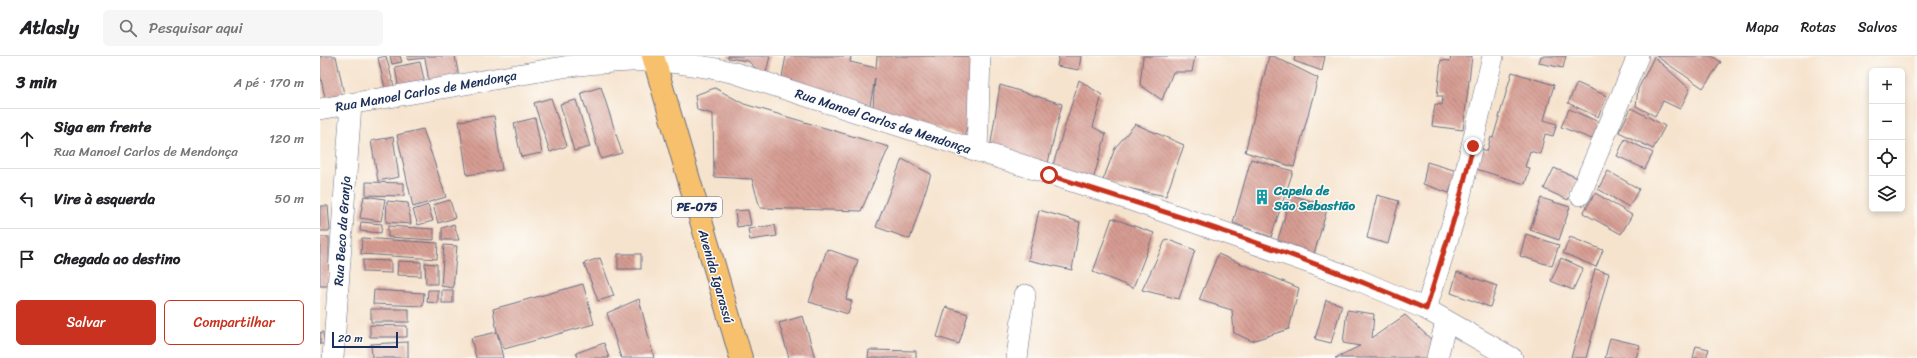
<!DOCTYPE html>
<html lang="pt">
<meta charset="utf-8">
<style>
:root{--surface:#fff;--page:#f6f6f6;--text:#202124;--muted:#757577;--line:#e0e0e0;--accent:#c8321e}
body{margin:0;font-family:Sriracha,sans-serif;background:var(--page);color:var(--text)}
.controls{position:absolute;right:12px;top:12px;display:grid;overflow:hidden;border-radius:6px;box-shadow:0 2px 6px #0003}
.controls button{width:36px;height:36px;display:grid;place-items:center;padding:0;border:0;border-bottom:1px solid var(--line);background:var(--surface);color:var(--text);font:20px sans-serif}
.scale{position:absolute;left:12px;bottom:10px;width:66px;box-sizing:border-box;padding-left:4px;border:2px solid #1b2f5e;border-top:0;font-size:11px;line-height:14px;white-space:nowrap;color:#1b2f5e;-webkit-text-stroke:3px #fdfcf7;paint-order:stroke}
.stop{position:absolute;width:12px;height:12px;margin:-9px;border:3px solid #c8321e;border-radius:50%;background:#fff}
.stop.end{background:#c8321e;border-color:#fff;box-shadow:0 1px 4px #0008}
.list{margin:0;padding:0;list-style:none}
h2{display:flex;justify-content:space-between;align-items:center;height:52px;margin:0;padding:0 16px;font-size:17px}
h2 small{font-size:13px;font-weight:400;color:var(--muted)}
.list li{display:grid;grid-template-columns:26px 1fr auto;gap:12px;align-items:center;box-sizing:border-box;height:60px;padding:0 16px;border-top:1px solid var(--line)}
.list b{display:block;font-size:15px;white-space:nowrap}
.list p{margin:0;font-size:13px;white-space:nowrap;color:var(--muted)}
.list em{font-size:13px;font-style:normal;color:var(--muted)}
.actions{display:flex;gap:8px;padding:12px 16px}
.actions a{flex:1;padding:9px 0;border:1px solid var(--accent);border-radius:6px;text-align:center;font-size:14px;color:var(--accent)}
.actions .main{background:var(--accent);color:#fff}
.icon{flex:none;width:22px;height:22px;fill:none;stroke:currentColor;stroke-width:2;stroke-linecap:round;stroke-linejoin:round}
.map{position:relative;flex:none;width:1597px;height:302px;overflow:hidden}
header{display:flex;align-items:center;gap:24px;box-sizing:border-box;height:56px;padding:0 20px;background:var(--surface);border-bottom:1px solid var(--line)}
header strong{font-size:19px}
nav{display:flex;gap:22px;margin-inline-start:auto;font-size:14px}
.search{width:280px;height:36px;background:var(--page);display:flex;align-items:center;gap:10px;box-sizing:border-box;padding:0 14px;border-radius:6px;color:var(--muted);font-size:15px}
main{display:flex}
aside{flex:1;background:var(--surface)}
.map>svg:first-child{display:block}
.building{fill:url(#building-back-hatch)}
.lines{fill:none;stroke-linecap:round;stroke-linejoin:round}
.minor-casing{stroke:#686e85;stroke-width:22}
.primary-casing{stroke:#686e85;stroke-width:24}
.minor{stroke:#fff;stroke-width:21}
.primary{stroke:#f7c06c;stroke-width:22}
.route{stroke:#c8321e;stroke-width:5}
.labels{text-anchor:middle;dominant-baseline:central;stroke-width:3;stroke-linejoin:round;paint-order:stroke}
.shield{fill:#fdfcf7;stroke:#5f6c8c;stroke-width:1}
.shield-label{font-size:12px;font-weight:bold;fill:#1b2f5e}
.street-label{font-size:13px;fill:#1b2f5e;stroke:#fdfcf7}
.culture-label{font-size:13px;font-weight:bold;fill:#0d838f;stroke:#fdfcf7;text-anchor:start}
</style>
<header>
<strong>Atlasly</strong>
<div class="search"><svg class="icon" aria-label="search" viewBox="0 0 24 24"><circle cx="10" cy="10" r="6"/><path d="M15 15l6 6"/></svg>Pesquisar aqui</div>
<nav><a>Mapa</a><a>Rotas</a><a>Salvos</a></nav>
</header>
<main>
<aside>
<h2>3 min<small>A pé · 170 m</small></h2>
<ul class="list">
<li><svg class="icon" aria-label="ahead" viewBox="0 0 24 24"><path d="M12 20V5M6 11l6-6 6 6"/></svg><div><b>Siga em frente</b><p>Rua Manoel Carlos de Mendonça</p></div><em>120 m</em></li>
<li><svg class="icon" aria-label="left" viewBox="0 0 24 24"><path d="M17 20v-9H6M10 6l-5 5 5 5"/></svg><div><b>Vire à esquerda</b></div><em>50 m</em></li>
<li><svg class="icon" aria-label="arrive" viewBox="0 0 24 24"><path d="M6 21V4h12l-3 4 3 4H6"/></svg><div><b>Chegada ao destino</b></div></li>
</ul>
<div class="actions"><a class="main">Salvar</a><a>Compartilhar</a></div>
</aside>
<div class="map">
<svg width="1597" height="302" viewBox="0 0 1597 302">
<defs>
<pattern id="building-back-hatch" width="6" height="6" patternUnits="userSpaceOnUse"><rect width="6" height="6" fill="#d69c92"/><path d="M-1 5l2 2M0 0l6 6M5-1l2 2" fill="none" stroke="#ad807a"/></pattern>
</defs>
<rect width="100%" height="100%" fill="#fdfcf7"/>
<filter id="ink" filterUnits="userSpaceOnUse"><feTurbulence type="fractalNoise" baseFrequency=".025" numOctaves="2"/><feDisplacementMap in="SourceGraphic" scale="8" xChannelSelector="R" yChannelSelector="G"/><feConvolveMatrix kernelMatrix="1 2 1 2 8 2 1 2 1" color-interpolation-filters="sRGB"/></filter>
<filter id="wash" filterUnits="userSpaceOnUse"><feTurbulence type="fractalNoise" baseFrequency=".012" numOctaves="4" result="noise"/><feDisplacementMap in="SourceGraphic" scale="16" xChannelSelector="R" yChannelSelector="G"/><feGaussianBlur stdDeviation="0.9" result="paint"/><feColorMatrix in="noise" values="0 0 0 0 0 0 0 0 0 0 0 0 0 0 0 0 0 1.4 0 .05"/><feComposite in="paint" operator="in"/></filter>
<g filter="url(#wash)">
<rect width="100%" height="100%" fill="#f6e3cd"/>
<g id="blocks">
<g class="building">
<path d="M0 0H16L24 38 5 42 0 18Z"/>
<path d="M66 0 75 34 66 36 58 2Z"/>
<path d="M70 0H80L82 6 72 8Z"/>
<path d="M87 0H135L139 21 109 26 105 2 88 4Z"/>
<path d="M408 0H450L445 21 428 5 408 2Z"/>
<path d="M466 0H531L530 6 556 12 557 0H658L659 34 644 80 553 52 555 22 550 50 461 26Z"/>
<path d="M739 0H761L759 14 737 10Z"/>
<path d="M823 0H875L872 16H853L842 44 820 29Z"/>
<path d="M949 0H953L998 22 974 111 925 96Z"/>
<path d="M975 0H1005L1002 15 974 5Z"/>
<path d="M1131 0H1152L1143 74 1112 70 1115 48 1122 49 1123 40H1117L1121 4 1130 5Z"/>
<path d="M1221 0H1246L1243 12 1219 7Z"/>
<path d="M1336 0H1392L1401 6 1383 32Z"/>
<path d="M1334 1 1370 33 1360 53 1343 45 1335 60 1316 50 1318 33Z"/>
<path d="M100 6 105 28 79 34 75 11Z"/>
<path d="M1192 16 1234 29 1224 64 1237 68 1233 80 1225 78 1220 98 1210 95 1205 111 1210 112 1205 128 1156 113 1162 93 1167 95 1171 81 1173 82Z"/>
<path d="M759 24 782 39 773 71 786 78 773 124 732 112Z"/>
<path d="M1257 27 1287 40 1278 61 1248 47Z"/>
<path d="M680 29 742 48 727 111 670 93Z"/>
<path d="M281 31 302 97 281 103 261 37Z"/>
<path d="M395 32 424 48 569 91 541 155 440 152 432 123 394 121 393 58 377 54 375 39Z"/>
<path d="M231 42 247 90 230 96 214 47Z"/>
<path d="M256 44 270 91 254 95 240 48Z"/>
<path d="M1311 52 1345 70 1333 93 1299 76Z"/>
<path d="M1249 53 1279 66 1272 83 1241 71Z"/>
<path d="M174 60 182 114 147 119 139 65Z"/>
<path d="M215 62 222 97 201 101 194 67Z"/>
<path d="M815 68 864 89 846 140 782 127 795 92Z"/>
<path d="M103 73 126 141 93 151 77 79Z"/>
<path d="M73 81 79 121 58 125 51 85Z"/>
<path d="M1305 83 1333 97 1325 113 1297 100Z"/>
<path d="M582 103 611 118 590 183 556 171Z"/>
<path d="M931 103 973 115 951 181 913 167Z"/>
<path d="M1107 106 1137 115 1129 137 1103 128Z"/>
<path d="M1234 112 1258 122 1248 144 1224 133Z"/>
<path d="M1288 115 1319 133 1309 151 1278 133Z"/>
<path d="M46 126 84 127V140L46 139Z"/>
<path d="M1275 137 1312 159 1301 178 1263 157Z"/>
<path d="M971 139 1008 150 994 198 957 187Z"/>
<path d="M1057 139 1079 145 1068 188 1047 182Z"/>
<path d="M44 140 65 143 61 165 40 162Z"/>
<path d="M1221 142 1250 151 1239 184 1210 174Z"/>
<path d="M130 144 135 162 118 167 113 149Z"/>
<path d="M67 145 88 147 91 168 66 166Z"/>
<path d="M108 149 113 165 98 169 93 154Z"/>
<path d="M0 150H8L10 175H0Z"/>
<path d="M428 154 431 169 417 171 415 155Z"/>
<path d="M719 154 760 166 752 214 708 204Z"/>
<path d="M792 162 834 177 813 232 773 216Z"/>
<path d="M41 166 62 168 61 177 40 175Z"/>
<path d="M134 168 139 184H122V172Z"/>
<path d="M455 169 457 180 430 184 428 173Z"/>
<path d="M68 170 114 173V184L68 181Z"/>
<path d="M1206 178 1239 189 1232 210 1200 200Z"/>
<rect x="0" y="181" width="9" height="49"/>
<path d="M1250 181 1283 194 1276 211 1243 197Z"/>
<path d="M42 182 118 187 117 203 41 198Z"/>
<path d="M846 183 875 194 859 243 822 234Z"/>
<path d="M124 189 137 190 133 232 121 230Z"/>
<path d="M507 193 538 204 526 243 532 245 528 258 489 246Z"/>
<rect x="298" y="198" width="23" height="15"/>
<path d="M898 198 979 232 969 273 932 285 914 277 912 254 879 244Z"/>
<path d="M280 202 294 240 278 245 264 207Z"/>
<path d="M1241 202 1263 212 1253 234 1231 225Z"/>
<path d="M43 204 71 205V217L43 216Z"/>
<path d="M78 205 101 206V220L77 219Z"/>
<path d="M105 207 117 208V228H106Z"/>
<path d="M1275 213 1289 217 1266 302H1251Z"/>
<path d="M1137 216 1177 230 1170 251 1131 237Z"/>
<path d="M263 228 274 268 184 293 177 276 173 253Z"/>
<path d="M54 234 104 237 103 250 53 248Z"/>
<path d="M108 234H118V247L107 246Z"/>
<rect x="122" y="234" width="11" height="13"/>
<path d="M319 243 334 302H301L287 257Z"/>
<path d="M1006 244 1022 249 1011 287 995 283Z"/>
<path d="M626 251 648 258 639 288 617 281Z"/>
<rect x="51" y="253" width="38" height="13"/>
<path d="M1027 254 1054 258 1052 282 1085 259 1114 286 1108 302H1015L1040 290 1023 287Z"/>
<path d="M483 260 495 302H469L459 267Z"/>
<path d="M50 269 87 270V281H50Z"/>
<path d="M3 276 4 288H0V277Z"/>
<path d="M177 276 183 302H156L151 282Z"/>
<path d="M1290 282 1320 289 1316 302H1285Z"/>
<path d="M88 286V302H52L51 288Z"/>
<path d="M284 287 289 302H258L256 297Z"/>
<path d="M1376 290 1389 293 1386 302H1373Z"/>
<path d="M549 294 596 295V302H548Z"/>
</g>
</g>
</g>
<g filter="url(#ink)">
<use href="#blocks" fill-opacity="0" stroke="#686e85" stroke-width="1"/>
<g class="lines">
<defs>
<g id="minor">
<path d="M0 53 249 10C278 7 307 4 335 5 361 6 386 11 412 16L814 145 1036 223 1106 253 1192 302"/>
<path d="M657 95 660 0"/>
<path d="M1260 139 1318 0"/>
<path d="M1106 253 1137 153 1173 0"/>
<path d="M13 302 31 48"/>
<path d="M697 302 705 239"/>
<path d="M1117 302 1126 266"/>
</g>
<path id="primary" d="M333 0 421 302"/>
</defs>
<use href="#minor" class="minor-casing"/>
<use href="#primary" class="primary-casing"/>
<use href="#minor" class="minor"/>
<use href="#primary" class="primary"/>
</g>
</g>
<g class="lines" filter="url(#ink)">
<path class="route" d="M729 119C856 159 984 199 1106 253L1137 153 1153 90"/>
</g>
<defs>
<symbol id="building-bare" viewBox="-9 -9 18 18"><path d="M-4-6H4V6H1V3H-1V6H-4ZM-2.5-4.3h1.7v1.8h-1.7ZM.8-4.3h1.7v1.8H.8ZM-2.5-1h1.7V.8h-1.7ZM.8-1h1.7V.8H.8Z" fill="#0f9aa8" stroke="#fdfcf7" stroke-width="2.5" paint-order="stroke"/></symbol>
</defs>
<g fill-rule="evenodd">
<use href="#building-bare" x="931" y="130" width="22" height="22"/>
</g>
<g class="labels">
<rect class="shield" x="352" y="141" width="50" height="20" rx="3"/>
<g class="shield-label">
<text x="377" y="151">PE-075</text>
</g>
<g class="street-label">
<text transform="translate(106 35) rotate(-10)">Rua Manoel Carlos de Mendonça</text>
<text transform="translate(563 65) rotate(18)">Rua Manoel Carlos de Mendonça</text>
<text transform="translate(22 175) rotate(-86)">Rua Beco da Granja</text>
<text transform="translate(396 220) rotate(74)">Avenida Igarassú</text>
</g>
<g class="culture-label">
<text x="954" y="134">Capela de<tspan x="954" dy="15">São Sebastião</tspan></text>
</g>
</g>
</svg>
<div class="controls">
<button>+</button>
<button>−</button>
<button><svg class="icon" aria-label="locate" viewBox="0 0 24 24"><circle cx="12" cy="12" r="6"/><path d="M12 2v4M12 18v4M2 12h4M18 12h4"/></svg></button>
<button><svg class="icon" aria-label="layers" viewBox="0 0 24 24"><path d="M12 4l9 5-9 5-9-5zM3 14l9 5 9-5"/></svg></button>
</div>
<div class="scale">20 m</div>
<div class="stop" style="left:729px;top:119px"></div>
<div class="stop end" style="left:1153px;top:90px"></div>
</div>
</main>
